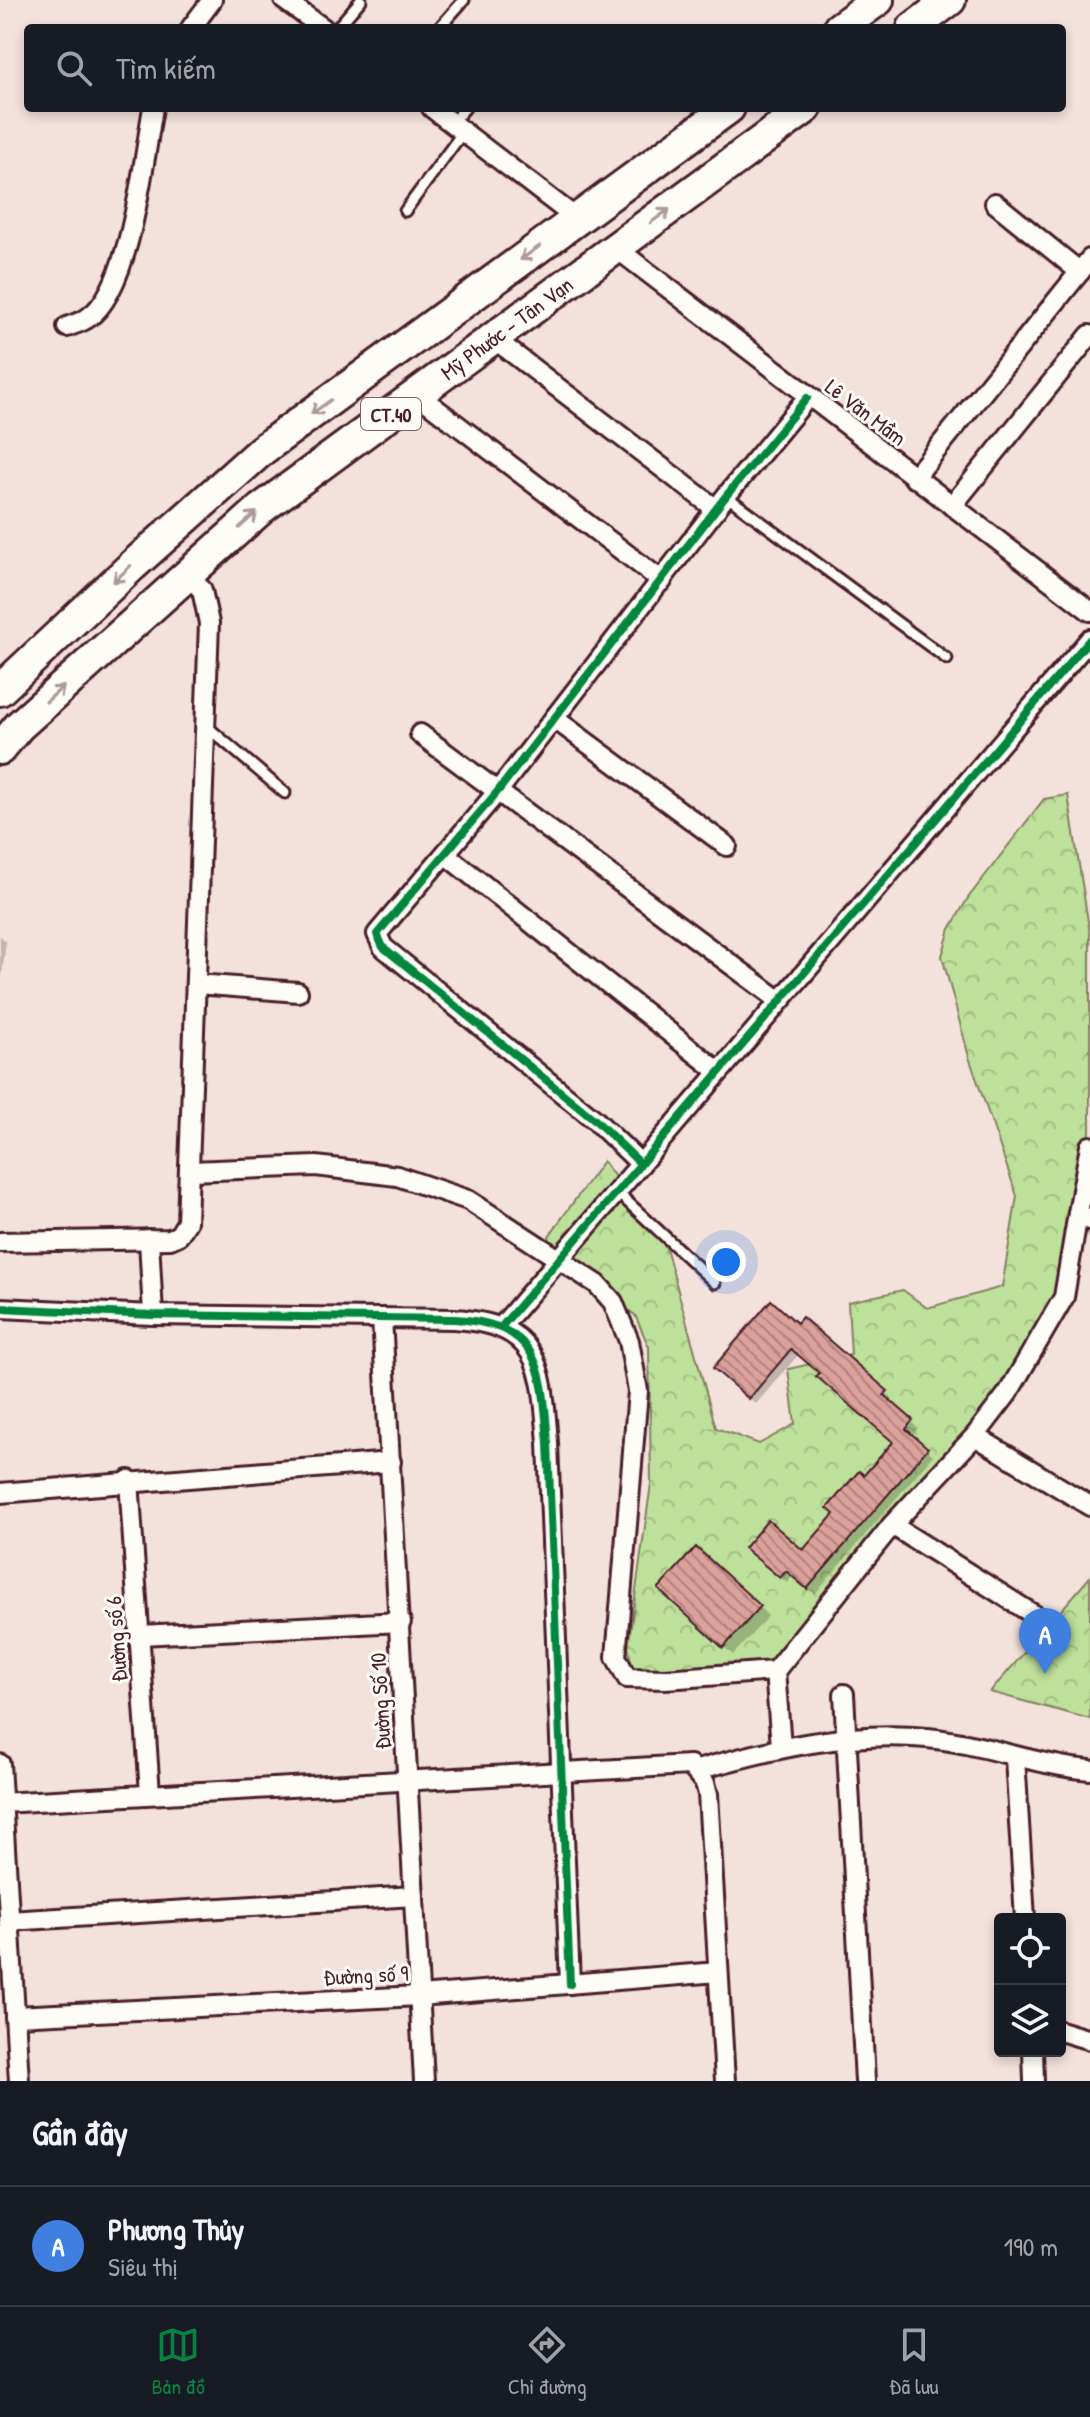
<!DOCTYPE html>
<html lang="vi">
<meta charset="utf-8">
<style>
:root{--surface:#171b24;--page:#242831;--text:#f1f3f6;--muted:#9ea1a6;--line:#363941;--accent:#0b8043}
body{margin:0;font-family:"Patrick Hand",sans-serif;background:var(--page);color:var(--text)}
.controls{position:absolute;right:24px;bottom:24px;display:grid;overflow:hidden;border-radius:8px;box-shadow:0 4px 12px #0003}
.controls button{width:72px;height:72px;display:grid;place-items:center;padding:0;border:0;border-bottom:2px solid var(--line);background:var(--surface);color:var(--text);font:40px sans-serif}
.you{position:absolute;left:726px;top:1262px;width:28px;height:28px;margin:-20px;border:6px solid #fff;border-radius:50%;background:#1a73e8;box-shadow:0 0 0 12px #1a73e833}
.badge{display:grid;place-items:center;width:52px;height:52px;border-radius:50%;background:var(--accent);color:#fff;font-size:26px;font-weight:700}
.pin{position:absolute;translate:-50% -66px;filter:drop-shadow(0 2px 4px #0008)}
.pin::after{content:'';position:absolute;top:42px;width:28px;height:24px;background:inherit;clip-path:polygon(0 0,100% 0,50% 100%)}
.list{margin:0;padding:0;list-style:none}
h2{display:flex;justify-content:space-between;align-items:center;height:104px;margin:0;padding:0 32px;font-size:34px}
h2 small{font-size:26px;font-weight:400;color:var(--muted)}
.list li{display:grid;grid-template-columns:52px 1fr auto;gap:24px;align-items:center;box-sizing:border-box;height:120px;padding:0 32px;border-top:2px solid var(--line)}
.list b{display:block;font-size:30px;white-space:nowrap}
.list p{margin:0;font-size:26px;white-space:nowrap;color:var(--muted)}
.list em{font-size:26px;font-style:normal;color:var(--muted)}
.icon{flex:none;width:44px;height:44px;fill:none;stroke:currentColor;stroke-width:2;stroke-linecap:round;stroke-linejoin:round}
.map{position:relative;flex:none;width:1090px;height:2081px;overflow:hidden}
.search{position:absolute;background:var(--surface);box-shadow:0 4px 12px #0003;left:24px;right:24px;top:24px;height:88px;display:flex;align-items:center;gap:20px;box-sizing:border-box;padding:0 28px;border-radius:8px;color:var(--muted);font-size:30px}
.sheet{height:224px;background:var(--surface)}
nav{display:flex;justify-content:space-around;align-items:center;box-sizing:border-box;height:112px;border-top:2px solid var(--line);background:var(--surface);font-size:22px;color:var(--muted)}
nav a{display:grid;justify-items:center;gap:4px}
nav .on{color:var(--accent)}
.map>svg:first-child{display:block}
.forest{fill:url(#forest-crowns);stroke:#848062;stroke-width:2}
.shadow{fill:#0003}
.building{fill:url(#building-back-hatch);stroke:#4a1f2b;stroke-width:2}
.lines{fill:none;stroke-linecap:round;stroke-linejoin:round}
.service-casing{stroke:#4a1f2b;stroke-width:15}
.minor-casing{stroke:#4a1f2b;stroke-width:24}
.primary-casing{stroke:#4a1f2b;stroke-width:36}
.service{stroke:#fdfcf7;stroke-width:9}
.minor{stroke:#fdfcf7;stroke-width:18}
.primary{stroke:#fdfcf7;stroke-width:30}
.cycleway-casing{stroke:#fdfcf7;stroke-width:13}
.cycleway{stroke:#00873e;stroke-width:8}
.oneway{stroke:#ac999b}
.labels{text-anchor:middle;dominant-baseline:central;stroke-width:6;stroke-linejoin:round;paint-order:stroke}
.shield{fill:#fdfcf7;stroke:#806168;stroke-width:2}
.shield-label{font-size:20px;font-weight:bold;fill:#4a1f2b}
.street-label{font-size:22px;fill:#4a1f2b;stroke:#fdfcf7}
</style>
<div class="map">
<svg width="1090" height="2081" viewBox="0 0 1090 2081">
<defs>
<pattern id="forest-crowns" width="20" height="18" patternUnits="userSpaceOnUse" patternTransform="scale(2)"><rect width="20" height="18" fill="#bde09a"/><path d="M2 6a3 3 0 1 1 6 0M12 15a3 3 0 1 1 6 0" fill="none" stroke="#a4c085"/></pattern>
<pattern id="building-back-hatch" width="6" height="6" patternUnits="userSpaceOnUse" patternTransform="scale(2)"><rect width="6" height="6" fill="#dba19b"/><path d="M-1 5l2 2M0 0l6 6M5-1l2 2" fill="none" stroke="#b4837f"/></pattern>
</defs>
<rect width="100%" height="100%" fill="#f3e1db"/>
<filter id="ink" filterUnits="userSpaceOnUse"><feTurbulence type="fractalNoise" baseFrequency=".0125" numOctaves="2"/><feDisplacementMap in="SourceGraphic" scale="16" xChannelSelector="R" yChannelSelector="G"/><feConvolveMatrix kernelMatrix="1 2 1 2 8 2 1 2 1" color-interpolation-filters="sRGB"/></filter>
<g filter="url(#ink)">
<g class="forest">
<path d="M1068 795 1090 934V1132L1070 1197 1062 1307 1018 1369 775 1671 636 1683 628 1647 651 1484 649 1347 635 1315 556 1261 549 1236 603 1161 665 1244 716 1428 759 1444 795 1424 788 1369 851 1355 848 1302 903 1290 927 1308 1002 1287 1017 1196 969 1057 942 956 950 929 968 898 1044 799Z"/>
<path d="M1090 1577V1719L990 1692Z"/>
</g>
<g class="shadow">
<path d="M0 936 6 942 0 990Z"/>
<path d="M771 1303 886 1392 893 1399 889 1403 918 1428 911 1436 933 1455 815 1594 793 1576 787 1583 754 1554 803 1553 895 1443 799 1354 756 1404 722 1374Z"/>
<path d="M670 1598 759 1607 768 1616 733 1655Z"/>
</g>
<g class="building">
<path d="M771 1300 797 1323 802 1317 888 1391 884 1395 913 1420 906 1429 928 1448 807 1589 786 1571 780 1578 744 1548 768 1520 803 1550 834 1514 827 1508 859 1471 864 1475 893 1442 816 1376 819 1373 791 1349 749 1399 713 1368Z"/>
<path d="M696 1547 761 1606 723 1648 658 1589Z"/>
</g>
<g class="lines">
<defs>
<g id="service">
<path d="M337 28 361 0"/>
<path d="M439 28 464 0"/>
<path d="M452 123 465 108"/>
<path d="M405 211 463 132"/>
<path d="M726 496 947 659"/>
<path d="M205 725 285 793"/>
<path d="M617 1192 715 1283"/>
</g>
<g id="minor">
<path d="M284 0 323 28"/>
<path d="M191 28 212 0"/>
<path d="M432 108 577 219"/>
<path d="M995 203 1080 272"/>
<path d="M616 248 1090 611"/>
<path d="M67 327C74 324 83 322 89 317 131 288 144 157 153 108"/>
<path d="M493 338 716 509"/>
<path d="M418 395 662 581"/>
<path d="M914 478 1090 259"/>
<path d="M952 506 1090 335"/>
<path d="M555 719 727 846"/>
<path d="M420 734 779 1000"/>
<path d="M446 855 718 1071"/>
<path d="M197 984 298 992"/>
<path d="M641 1164 594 1119 383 947 377 934 498 791 726 496 807 398"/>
<path d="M191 1171 316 1166 397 1176 468 1200 597 1284 613 1302 629 1341 638 1391 616 1657 627 1678 665 1679 775 1671"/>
<path d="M1078 1213 1090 1146"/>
<path d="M149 1239 153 1315"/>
<path d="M0 1242 170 1239 179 1235 187 1222 209 623 202 590 188 575"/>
<path d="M0 1308 153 1315 454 1319C542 1324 542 1368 548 1443L570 1984"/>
<path d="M382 1318 424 2081"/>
<path d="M502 1326 1090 639"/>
<path d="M975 1436 1090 1506"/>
<path d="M129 1480 150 1794"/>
<path d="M0 1493 391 1462"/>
<path d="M892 1525 1039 1618"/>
<path d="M140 1635 401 1622"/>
<path d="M844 1694 865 2081"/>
<path d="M781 1746 775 1671 892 1525 975 1436 1008 1393 1064 1297 1078 1213 1090 1220"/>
<path d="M1015 1758 1025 1919"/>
<path d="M0 1764 19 2081"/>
<path d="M697 1770C771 1749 849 1730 927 1738 982 1743 1034 1765 1090 1770"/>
<path d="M0 1803 690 1765 705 1783 708 1794 725 2081"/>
<path d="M9 1921 414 1896"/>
<path d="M15 2016 419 1996 718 1972"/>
<path d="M1060 2031 1090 2040"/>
<path d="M1033 2051 1034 2081"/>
</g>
<g id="primary">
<path d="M839 28 878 0"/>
<path d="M913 28 950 0"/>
<path d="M0 690 132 566 262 450 729 108"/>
<path id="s1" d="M0 749 19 726 262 508 806 108"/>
</g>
</defs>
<use href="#service" class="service-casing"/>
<use href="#minor" class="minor-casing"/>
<use href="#primary" class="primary-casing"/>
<use href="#service" class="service"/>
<use href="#minor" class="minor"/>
<use href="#primary" class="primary"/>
<defs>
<g id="cycleway">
<path d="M641 1164 594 1119 383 947 377 934 498 791 726 496 807 398"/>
<path d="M0 1308 153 1315 454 1319C542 1324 542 1368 548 1443L570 1984"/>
<path d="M502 1326 1090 639"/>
</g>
</defs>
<use href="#cycleway" class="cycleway-casing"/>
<use href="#cycleway" class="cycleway"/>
</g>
<defs><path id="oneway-shaft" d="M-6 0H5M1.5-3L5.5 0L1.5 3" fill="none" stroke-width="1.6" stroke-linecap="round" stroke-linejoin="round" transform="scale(2)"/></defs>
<g class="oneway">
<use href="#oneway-shaft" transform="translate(660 216) rotate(-36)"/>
<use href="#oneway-shaft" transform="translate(530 253) rotate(144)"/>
<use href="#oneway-shaft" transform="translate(321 407) rotate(144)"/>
<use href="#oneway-shaft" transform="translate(248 520) rotate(-42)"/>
<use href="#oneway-shaft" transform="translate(122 574) rotate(136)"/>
<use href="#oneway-shaft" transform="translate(55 694) rotate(-42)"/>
</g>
</g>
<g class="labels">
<rect class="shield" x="361" y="398" width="60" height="32" rx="6"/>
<g class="shield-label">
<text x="391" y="414">CT.40</text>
</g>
<g class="street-label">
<text stroke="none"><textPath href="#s1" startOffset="660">Mỹ Phước - Tân Vạn</textPath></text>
<text transform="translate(866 412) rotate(37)">Lê Văn Mầm</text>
<text transform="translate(116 1639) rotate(-94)">Đường số 6</text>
<text transform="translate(380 1701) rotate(-93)">Đường Số 10</text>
<text transform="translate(366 1975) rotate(-3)">Đường số 9</text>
</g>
</g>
</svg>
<div class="controls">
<button><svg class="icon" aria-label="locate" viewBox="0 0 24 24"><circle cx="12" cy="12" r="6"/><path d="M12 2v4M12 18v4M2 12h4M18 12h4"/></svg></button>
<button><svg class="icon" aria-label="layers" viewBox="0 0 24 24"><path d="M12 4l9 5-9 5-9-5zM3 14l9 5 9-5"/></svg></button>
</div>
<div class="you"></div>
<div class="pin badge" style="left:1045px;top:1674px;background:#3f7fe0">A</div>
<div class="search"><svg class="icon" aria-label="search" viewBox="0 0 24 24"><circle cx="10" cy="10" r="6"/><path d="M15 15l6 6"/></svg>Tìm kiếm</div>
</div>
<section class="sheet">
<h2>Gần đây<small></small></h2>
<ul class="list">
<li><span class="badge" style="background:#3f7fe0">A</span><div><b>Phương Thủy</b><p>Siêu thị</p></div><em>190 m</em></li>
</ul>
</section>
<nav>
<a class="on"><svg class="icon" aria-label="map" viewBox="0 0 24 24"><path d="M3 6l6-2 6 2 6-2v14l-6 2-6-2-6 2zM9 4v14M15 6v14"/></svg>Bản đồ</a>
<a><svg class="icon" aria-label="directions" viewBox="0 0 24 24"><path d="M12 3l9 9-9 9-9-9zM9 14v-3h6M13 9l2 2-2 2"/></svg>Chỉ đường</a>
<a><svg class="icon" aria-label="saved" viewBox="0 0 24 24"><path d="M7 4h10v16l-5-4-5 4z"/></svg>Đã lưu</a>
</nav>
